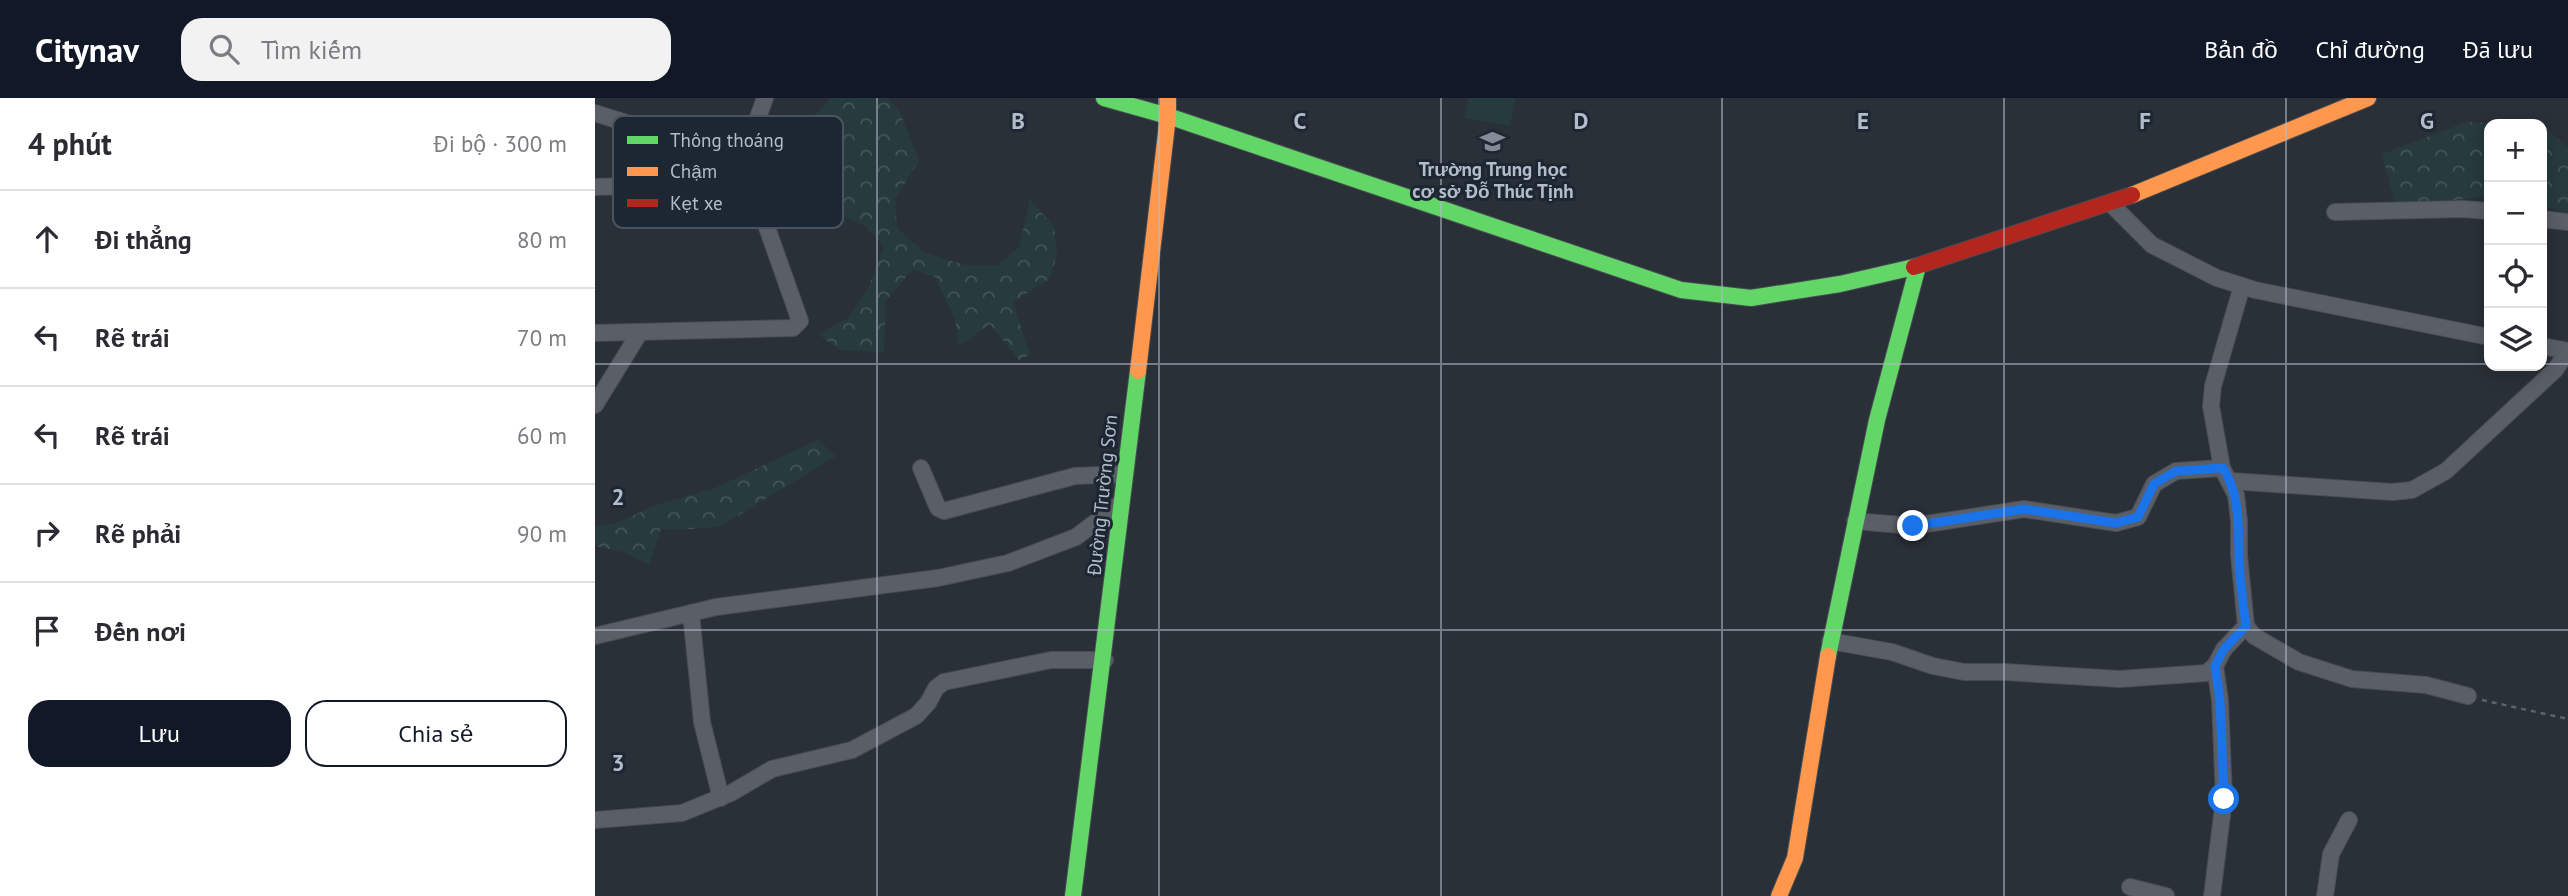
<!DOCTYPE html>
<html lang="vi">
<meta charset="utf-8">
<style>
:root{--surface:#fff;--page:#f2f2f3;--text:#2b2b33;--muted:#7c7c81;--line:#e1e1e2;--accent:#111827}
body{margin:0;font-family:"PT Sans",sans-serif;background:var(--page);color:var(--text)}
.controls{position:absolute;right:21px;top:21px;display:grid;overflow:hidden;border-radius:14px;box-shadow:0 4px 18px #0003}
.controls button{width:63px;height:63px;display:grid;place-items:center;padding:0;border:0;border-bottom:2px solid var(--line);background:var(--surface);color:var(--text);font:35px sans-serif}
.stop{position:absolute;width:21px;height:21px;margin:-16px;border:5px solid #1a73e8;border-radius:50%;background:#fff}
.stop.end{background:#1a73e8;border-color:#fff;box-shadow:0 2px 7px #0008}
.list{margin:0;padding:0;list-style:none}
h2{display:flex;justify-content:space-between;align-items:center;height:91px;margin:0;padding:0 28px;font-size:30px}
h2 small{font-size:23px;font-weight:400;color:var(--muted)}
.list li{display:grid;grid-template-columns:46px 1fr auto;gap:21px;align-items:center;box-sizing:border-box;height:98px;padding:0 28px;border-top:2px solid var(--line)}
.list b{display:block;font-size:26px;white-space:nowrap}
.list em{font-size:23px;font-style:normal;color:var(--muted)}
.actions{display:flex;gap:14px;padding:21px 28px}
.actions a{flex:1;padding:16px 0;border:2px solid var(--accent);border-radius:21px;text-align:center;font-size:24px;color:var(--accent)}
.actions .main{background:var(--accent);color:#fff}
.icon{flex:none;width:38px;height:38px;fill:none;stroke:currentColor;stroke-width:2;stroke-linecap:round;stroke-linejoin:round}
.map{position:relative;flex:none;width:1973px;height:798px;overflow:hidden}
header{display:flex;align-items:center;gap:42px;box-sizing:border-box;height:98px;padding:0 35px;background:var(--accent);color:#fff}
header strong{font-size:33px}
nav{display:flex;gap:38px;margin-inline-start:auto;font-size:24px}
.search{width:490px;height:63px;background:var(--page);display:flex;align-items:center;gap:18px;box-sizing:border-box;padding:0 24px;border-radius:21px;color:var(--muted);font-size:26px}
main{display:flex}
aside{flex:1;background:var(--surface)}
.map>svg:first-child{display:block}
.green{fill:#273a3e}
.forest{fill:url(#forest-crowns)}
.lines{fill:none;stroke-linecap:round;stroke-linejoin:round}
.street-casing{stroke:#484c53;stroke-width:18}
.fast-casing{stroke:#484c53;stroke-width:18}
.slow-casing{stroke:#484c53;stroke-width:18}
.jam-casing{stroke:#484c53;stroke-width:18}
.path{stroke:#5d636a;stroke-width:2.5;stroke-dasharray:5 5;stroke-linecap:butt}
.street{stroke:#5a5e66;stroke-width:16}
.fast{stroke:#63d668;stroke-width:16}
.slow{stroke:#ff974d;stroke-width:16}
.jam{stroke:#b3261e;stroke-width:16}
.route{stroke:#1a73e8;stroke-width:9}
.grid{fill:none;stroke:#b4bcc9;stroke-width:2;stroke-opacity:0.55}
.labels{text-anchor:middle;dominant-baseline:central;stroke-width:6;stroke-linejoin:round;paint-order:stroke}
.poi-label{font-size:19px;font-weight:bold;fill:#b4bcc9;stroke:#1d2633}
.street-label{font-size:19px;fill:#b4bcc9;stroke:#1d2633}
.key{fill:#1d2633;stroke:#4a5360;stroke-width:2}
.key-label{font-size:19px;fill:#b4bcc9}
.grid-label{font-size:23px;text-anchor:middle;font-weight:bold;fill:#b4bcc9;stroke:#1d2633;stroke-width:6;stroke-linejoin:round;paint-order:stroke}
</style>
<header>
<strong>Citynav</strong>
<div class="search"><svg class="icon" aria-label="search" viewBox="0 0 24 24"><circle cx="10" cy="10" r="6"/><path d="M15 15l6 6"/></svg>Tìm kiếm</div>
<nav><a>Bản đồ</a><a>Chỉ đường</a><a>Đã lưu</a></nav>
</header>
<main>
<aside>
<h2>4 phút<small>Đi bộ · 300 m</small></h2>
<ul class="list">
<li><svg class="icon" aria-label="ahead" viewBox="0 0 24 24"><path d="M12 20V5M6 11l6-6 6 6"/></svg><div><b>Đi thẳng</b></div><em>80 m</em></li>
<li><svg class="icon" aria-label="left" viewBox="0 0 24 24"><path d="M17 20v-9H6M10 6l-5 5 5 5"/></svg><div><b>Rẽ trái</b></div><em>70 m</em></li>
<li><svg class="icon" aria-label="left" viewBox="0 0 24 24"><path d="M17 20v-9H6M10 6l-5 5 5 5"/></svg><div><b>Rẽ trái</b></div><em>60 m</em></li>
<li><svg class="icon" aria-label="right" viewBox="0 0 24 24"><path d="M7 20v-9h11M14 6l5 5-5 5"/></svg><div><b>Rẽ phải</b></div><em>90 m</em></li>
<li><svg class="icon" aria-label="arrive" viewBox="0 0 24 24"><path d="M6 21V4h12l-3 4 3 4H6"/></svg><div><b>Đến nơi</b></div></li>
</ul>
<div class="actions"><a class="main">Lưu</a><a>Chia sẻ</a></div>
</aside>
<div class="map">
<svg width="1973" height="798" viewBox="0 0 1973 798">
<defs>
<pattern id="forest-crowns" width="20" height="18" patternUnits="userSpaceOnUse" patternTransform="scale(1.75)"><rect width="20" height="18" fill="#273a3e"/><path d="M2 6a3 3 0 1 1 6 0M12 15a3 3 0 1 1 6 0" fill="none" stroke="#445559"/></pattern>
</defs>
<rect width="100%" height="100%" fill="#2a3038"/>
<path class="green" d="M873 0H920L915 28 870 20Z"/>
<g class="forest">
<path d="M236 0H293L305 14 324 63 300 101 302 130 329 154 369 167 402 168 424 149 435 102 459 128 462 158 454 181 418 204 435 257 424 262 395 226 364 248 360 221 340 179 318 171 291 202 289 254 245 252 223 236 253 220 274 188 289 149 270 128 239 114 216 81 183 82 186 44 211 26Z"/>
<path d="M1872 24 1925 26H1894V98L1801 109 1787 56Z"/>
<path d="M1947 28 1973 49V115L1947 107Z"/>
<path d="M223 342 241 358 126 428 101 431H66L54 467 29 454 0 448V428L22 425 61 407 120 390Z"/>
</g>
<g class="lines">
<defs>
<g id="street">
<path d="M0 15 152 63"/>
<path d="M0 89 156 84"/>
<path d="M1516 106 1557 147 1622 180 1660 192 1894 239"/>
<path d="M1740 114 1867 111 1894 113"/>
<path d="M1947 121 1973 124"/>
<path d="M1647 188 1618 288 1616 308 1627 370 1641 397 1644 423V457L1651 528 1659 538 1704 564 1757 581 1831 587 1873 598"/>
<path d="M0 235 198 230 205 223 156 84C149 49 159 32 170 0"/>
<path d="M1947 248 1973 253"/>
<path d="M0 307 45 234"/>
<path d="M326 370 343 410 349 413 480 378 530 376"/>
<path d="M1636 383 1797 394 1817 392 1851 373 1960 272 1973 253"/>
<path d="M1260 423 1318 428 1429 411 1521 425 1543 419 1559 386 1581 373 1627 370"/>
<path d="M96 515 107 624 126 700"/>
<path d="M0 538 121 509 343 480 413 465 481 439 526 405"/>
<path d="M1235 543 1297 554 1338 568 1369 574H1410L1525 581 1611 575 1620 568 1629 551 1651 528"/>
<path d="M0 722 87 715 136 695 177 671 257 652 321 618 333 605 341 590 349 584 456 562H510"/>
<path d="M1535 789 1571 798"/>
<path d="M1617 798 1629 701 1625 602 1620 568"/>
<path d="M1730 798 1736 756 1754 722"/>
</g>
<g id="fast">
<path d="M509 0 573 18 1086 192 1156 200 1245 186 1319 169"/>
<path d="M1233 558 1282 322 1323 168"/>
<path d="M478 798 543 273"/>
</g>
<g id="slow">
<path d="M1537 97 1773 0"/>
<path d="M543 273 573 18V0"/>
<path d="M1184 798 1200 760 1233 558"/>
</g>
<path id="jam" d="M1319 169 1537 97"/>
</defs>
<use href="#street" class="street-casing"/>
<use href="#fast" class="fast-casing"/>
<use href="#slow" class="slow-casing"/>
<use href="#jam" class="jam-casing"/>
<path class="path" d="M1887 602 1973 621"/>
<use href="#street" class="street"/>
<use href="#fast" class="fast"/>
<use href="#slow" class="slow"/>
<use href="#jam" class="jam"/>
</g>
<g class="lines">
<path class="route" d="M1318 428 1429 411 1521 425 1543 419 1559 386 1581 373 1628 370C1645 397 1643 425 1644 456 1644 480 1648 504 1651 528L1629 551 1620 568 1625 602 1629 701"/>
</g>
<path class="grid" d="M282 0V798M564 0V798M846 0V798M1127 0V798M1409 0V798M1691 0V798M0 266H1894M1947 266H1973M0 532H1973"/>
<defs>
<symbol id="school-bare" viewBox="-9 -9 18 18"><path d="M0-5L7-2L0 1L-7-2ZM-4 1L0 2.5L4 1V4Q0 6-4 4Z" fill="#848b96" stroke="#1d2633" stroke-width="2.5" paint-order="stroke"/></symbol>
</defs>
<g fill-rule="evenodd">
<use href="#school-bare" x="880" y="26" width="35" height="35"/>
</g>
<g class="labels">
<g class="poi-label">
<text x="898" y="71">Trường Trung học<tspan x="898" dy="22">cơ sở Đỗ Thúc Tịnh</tspan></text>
</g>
<g class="street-label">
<text transform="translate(507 397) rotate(-84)">Đường Trường Sơn</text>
</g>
</g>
<rect x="18" y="18" width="230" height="112" rx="10" class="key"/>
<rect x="32" y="38" width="31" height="8" fill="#63d668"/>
<rect x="32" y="69" width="31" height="9" fill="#ff974d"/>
<rect x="32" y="101" width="31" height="8" fill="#b3261e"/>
<g class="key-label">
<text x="75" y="49">Thông thoáng</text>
<text x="75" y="80">Chậm</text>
<text x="75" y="112">Kẹt xe</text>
</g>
<g class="grid-label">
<text x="423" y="31">B</text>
<text x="705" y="31">C</text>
<text x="986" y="31">D</text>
<text x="1268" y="31">E</text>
<text x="1550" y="31">F</text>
<text x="1832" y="31">G</text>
<text x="23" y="407">2</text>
<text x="23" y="673">3</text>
</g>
</svg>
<div class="controls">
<button>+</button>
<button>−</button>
<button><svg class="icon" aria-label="locate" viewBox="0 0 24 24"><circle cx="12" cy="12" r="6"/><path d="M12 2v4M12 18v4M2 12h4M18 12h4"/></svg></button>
<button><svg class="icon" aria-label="layers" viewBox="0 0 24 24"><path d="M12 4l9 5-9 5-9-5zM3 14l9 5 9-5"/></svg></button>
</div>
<div class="stop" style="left:1629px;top:701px"></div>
<div class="stop end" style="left:1318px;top:428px"></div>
</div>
</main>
